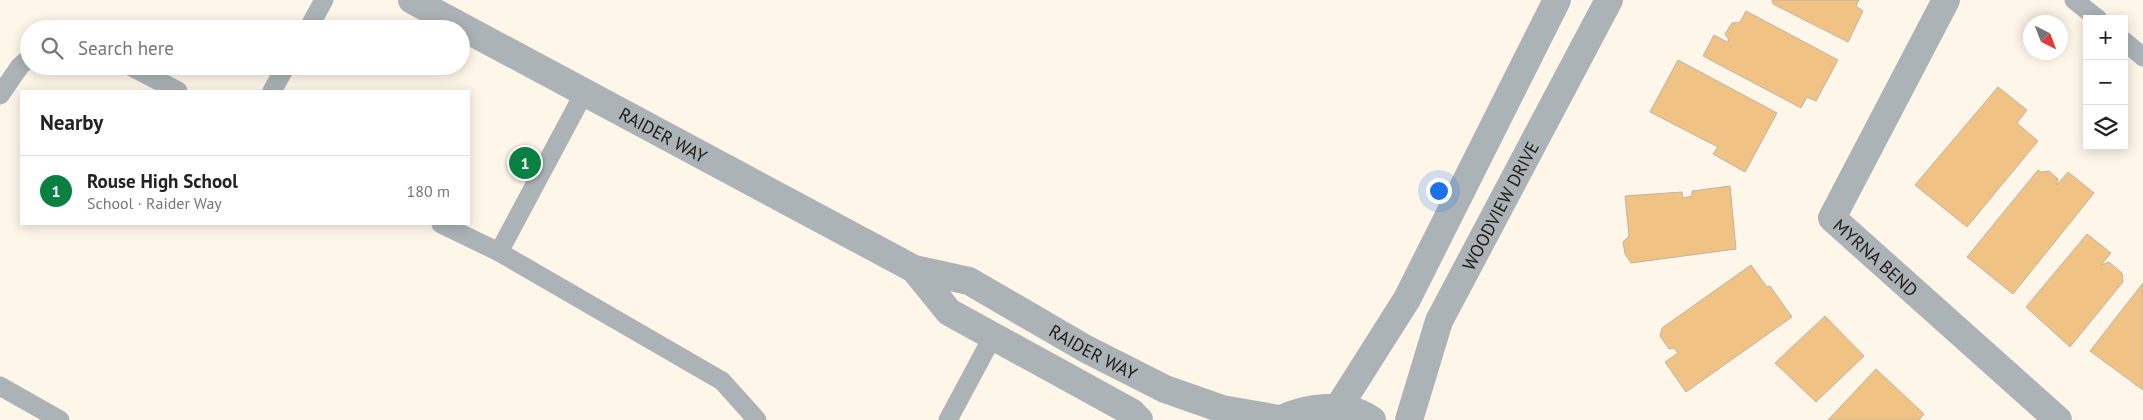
<!DOCTYPE html>
<meta charset="utf-8">
<style>
:root{--surface:#fff;--page:#f2f2f2;--text:#222;--muted:#767676;--line:#e0e0e0;--accent:#0b8043}
body{margin:0;font-family:"PT Sans",sans-serif;background:var(--page);color:var(--text)}
.controls{position:absolute;right:15px;top:15px;display:grid;overflow:hidden;border-radius:0px;box-shadow:0 2px 12px #0003}
.controls button{width:45px;height:45px;display:grid;place-items:center;padding:0;border:0;border-bottom:1px solid var(--line);background:var(--surface);color:var(--text);font:25px sans-serif}
.compass{position:absolute;left:2023px;top:15px;width:45px;height:45px;border-radius:50%;background:var(--surface);box-shadow:0 2px 12px #0003;rotate:138deg}
.you{position:absolute;left:1438px;top:190px;width:18px;height:18px;margin:-12px;border:4px solid #fff;border-radius:50%;background:#1a73e8;box-shadow:0 0 0 8px #1a73e833}
.badge{display:grid;place-items:center;width:32px;height:32px;border-radius:50%;background:var(--accent);color:#fff;font-size:16px;font-weight:700}
.pin{position:absolute;translate:-50% -50%;border:2px solid #fff;box-shadow:0 1px 5px #0006}
.list{margin:0;padding:0;list-style:none}
h2{display:flex;justify-content:space-between;align-items:center;height:65px;margin:0;padding:0 20px;font-size:21px}
h2 small{font-size:16px;font-weight:400;color:var(--muted)}
.list li{display:grid;grid-template-columns:32px 1fr auto;gap:15px;align-items:center;box-sizing:border-box;height:70px;padding:0 20px;border-top:1px solid var(--line)}
.list b{display:block;font-size:19px;white-space:nowrap}
.list p{margin:0;font-size:16px;white-space:nowrap;color:var(--muted)}
.list em{font-size:16px;font-style:normal;color:var(--muted)}
.icon{flex:none;width:28px;height:28px;fill:none;stroke:currentColor;stroke-width:2;stroke-linecap:round;stroke-linejoin:round}
.map{position:relative;flex:none;width:2143px;height:420px;overflow:hidden}
.search{position:absolute;background:var(--surface);box-shadow:0 2px 12px #0003;left:20px;top:20px;width:450px;height:55px;display:flex;align-items:center;gap:12px;box-sizing:border-box;padding:0 18px;border-radius:28px;color:var(--muted);font-size:19px}
.panel{position:absolute;background:var(--surface);box-shadow:0 2px 12px #0003;left:20px;top:90px;width:450px;height:135px;border-radius:0px}
.map>svg:first-child{display:block}
.building{fill:#f0c384;stroke:#beb3a5}
.lines{fill:none;stroke-linecap:round;stroke-linejoin:round}
.service{stroke:#abb3b7;stroke-width:19}
.minor{stroke:#abb3b7;stroke-width:28}
.labels{text-anchor:middle;dominant-baseline:central;stroke-width:5;stroke-linejoin:round;paint-order:stroke}
.street-label{font-size:18px;fill:#1e1a14;stroke:#fff}
</style>
<div class="map">
<svg width="2143" height="420" viewBox="0 0 2143 420">
<rect width="100%" height="100%" fill="#fff6ea"/>
<g class="building">
<path d="M1772 0H1859L1856 6 1863 11 1848 42 1773 4Z"/>
<path d="M1746 11 1838 60 1816 101 1807 97 1801 108 1703 56 1714 35 1727 42 1729 40 1725 34 1732 23 1740 22Z"/>
<path d="M1678 60 1777 113 1745 172 1713 154 1718 147 1650 112Z"/>
<path d="M1998 87 2027 110 2017 123 2038 141 1967 227 1915 185Z"/>
<path d="M2038 170 2041 172 2049 171 2058 179 2057 185 2068 172 2094 193 2013 294 1967 257Z"/>
<path d="M1730 186 1736 249 1631 263 1625 254 1623 242 1629 236 1625 196 1682 192 1683 198 1692 196V191Z"/>
<path d="M2087 234 2111 253 2101 265 2109 262 2122 273 2123 282 2070 347 2026 307Z"/>
<path d="M1751 265 1767 287 1770 286 1792 317 1686 392 1665 362 1678 353 1674 348 1669 349 1660 336 1662 328Z"/>
<path d="M2143 283V390L2090 351Z"/>
<path d="M1825 316 1864 356 1816 402 1775 363Z"/>
<path d="M1876 369 1924 414 1919 420H1828Z"/>
</g>
<g class="lines">
<g class="service">
<path d="M2074 0 2098 19"/>
<path d="M308 29 324 0"/>
<path d="M2124 41 2143 57"/>
<path d="M130 66 178 91"/>
<path d="M272 91 286 66"/>
<path d="M0 95 20 66 29 58"/>
<path d="M441 224 499 252 722 381 757 420"/>
<path d="M499 252 584 93"/>
<path d="M0 386 60 420"/>
<path d="M948 420 993 336"/>
</g>
<g class="minor">
<path id="s1" d="M412 0 914 269 969 281 1086 349 1165 389 1222 409 1279 419"/>
<path id="s2" d="M1946 0 1832 218 2058 420"/>
<path d="M914 269 949 312 1131 412 1139 420"/>
<path d="M1338 408 1407 299 1557 0"/>
<path d="M1279 420C1306 407 1346 401 1372 420"/>
<path id="s3" d="M1409 420 1439 321 1609 0"/>
</g>
</g>
<g class="labels">
<g class="street-label">
<text stroke="none"><textPath href="#s1" startOffset="285">RAIDER WAY</textPath></text>
<text stroke="none"><textPath href="#s3" startOffset="234">WOODVIEW DRIVE</textPath></text>
<text stroke="none"><textPath href="#s2" startOffset="305">MYRNA BEND</textPath></text>
<text stroke="none"><textPath href="#s1" startOffset="769">RAIDER WAY</textPath></text>
</g>
</g>
</svg>
<div class="controls">
<button>+</button>
<button>−</button>
<button><svg class="icon" aria-label="layers" viewBox="0 0 24 24"><path d="M12 4l9 5-9 5-9-5zM3 14l9 5 9-5"/></svg></button>
</div>
<svg class="compass" viewBox="-18 -18 36 36"><path d="M0-13l5 13h-10z" fill="#e53935"/><path d="M0 13l5-13h-10z" fill="#767676"/></svg>
<div class="you"></div>
<div class="pin badge" style="left:525px;top:163px">1</div>
<div class="search"><svg class="icon" aria-label="search" viewBox="0 0 24 24"><circle cx="10" cy="10" r="6"/><path d="M15 15l6 6"/></svg>Search here</div>
<section class="panel">
<h2>Nearby<small></small></h2>
<ul class="list">
<li><span class="badge">1</span><div><b>Rouse High School</b><p>School · Raider Way</p></div><em>180 m</em></li>
</ul>
</section>
</div>
